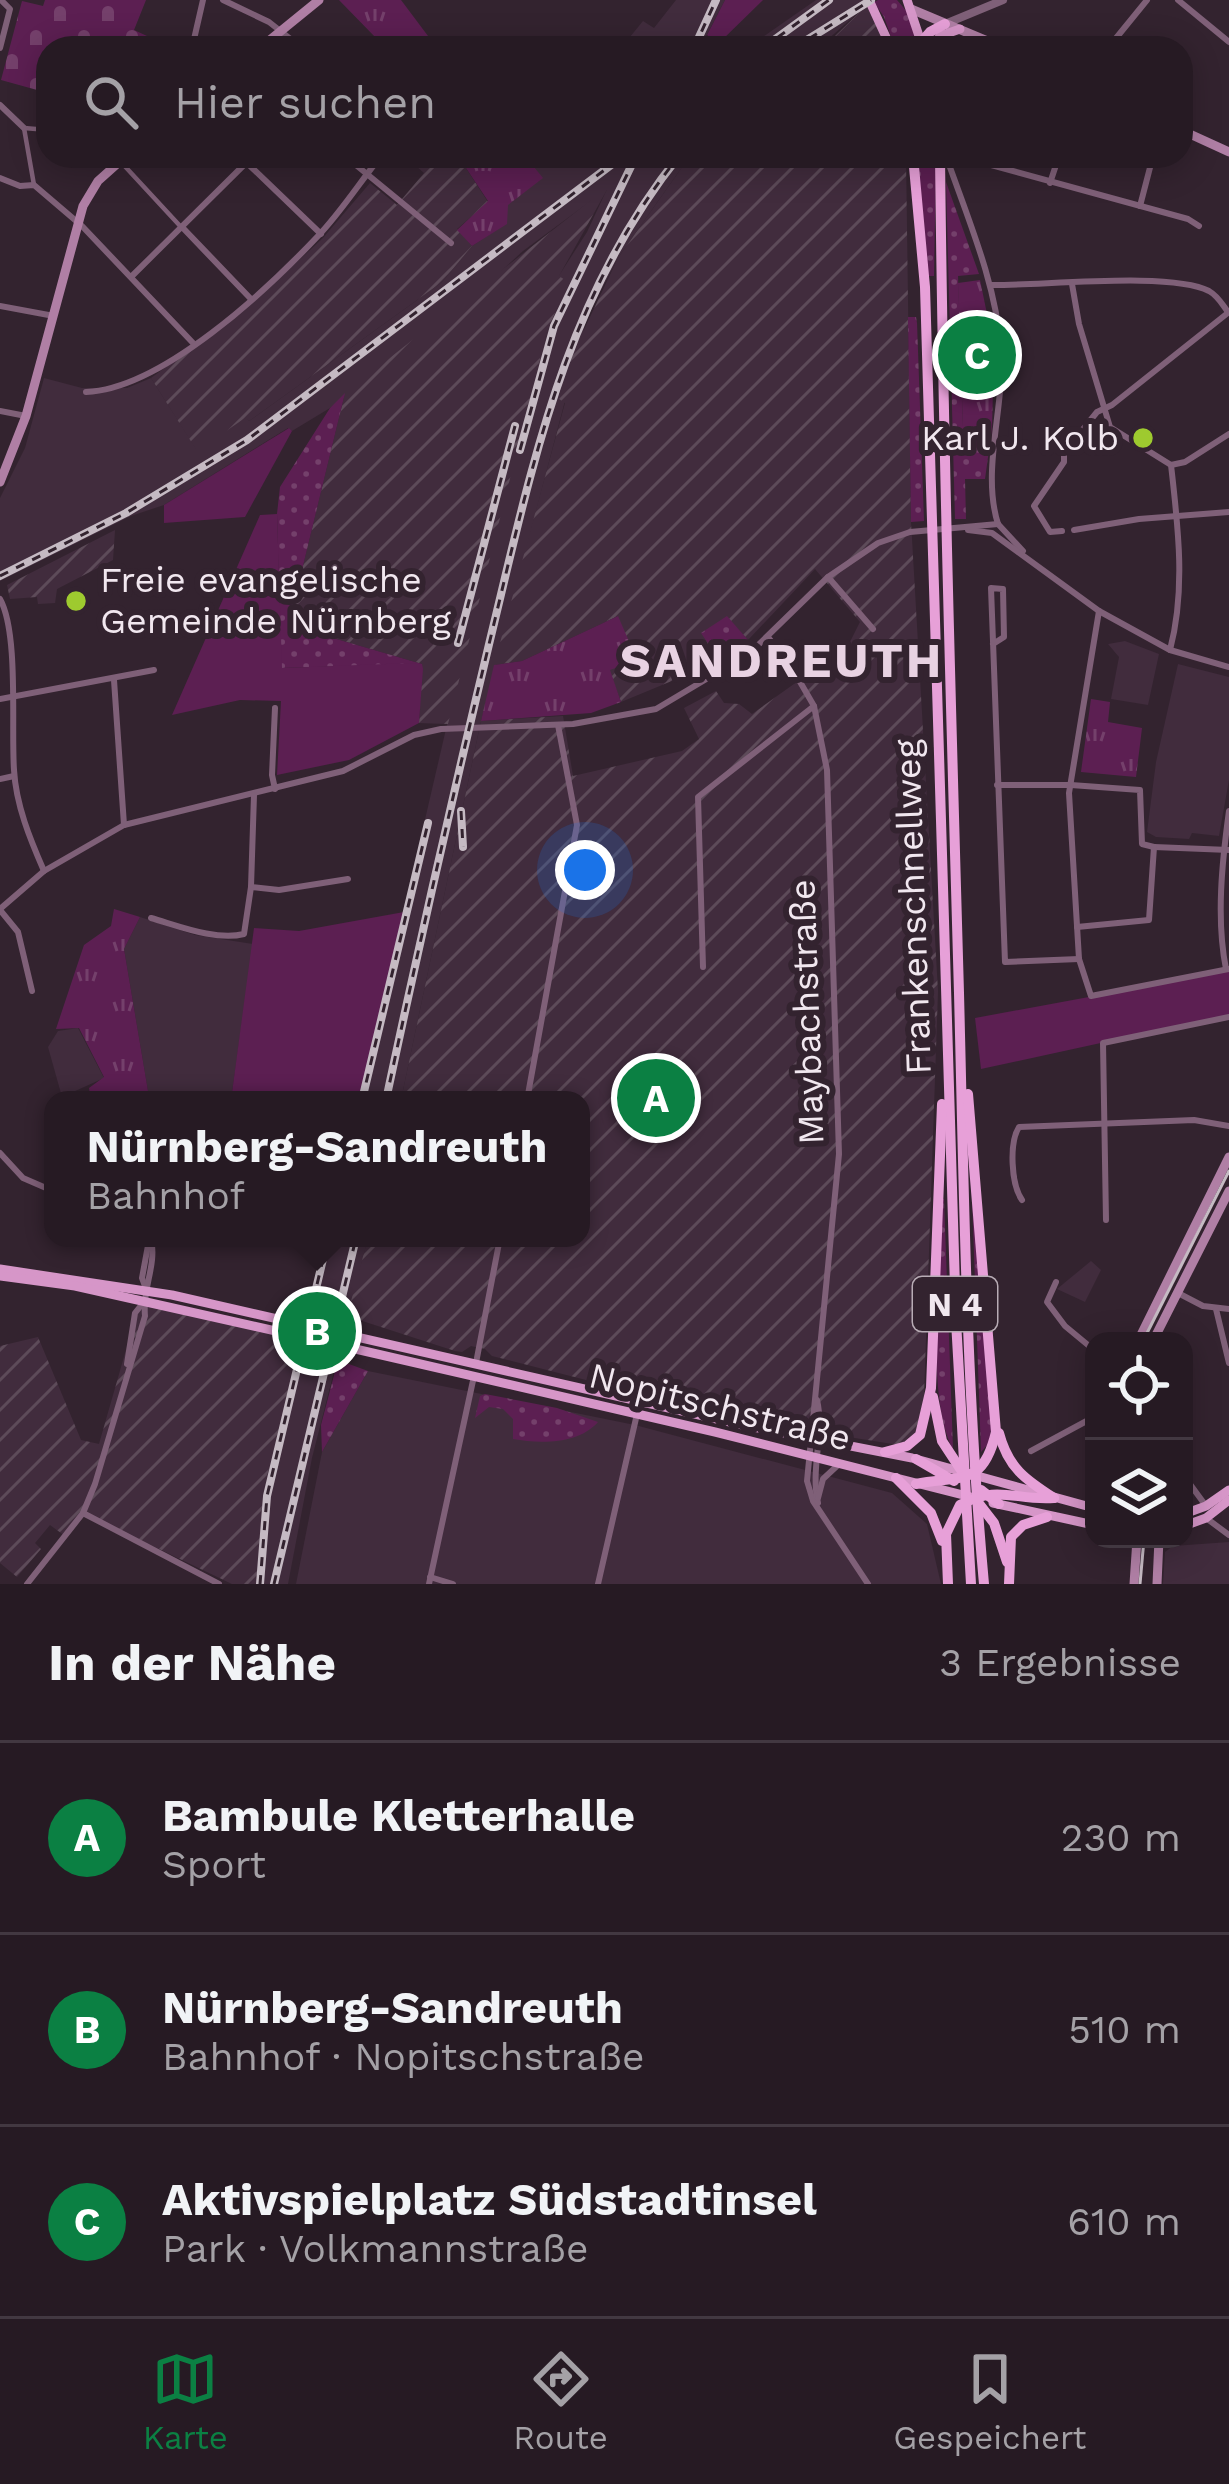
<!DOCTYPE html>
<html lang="de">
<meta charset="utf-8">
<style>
:root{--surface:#261a23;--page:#2e232b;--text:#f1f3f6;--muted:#a4a1a6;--line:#423841;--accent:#0b8043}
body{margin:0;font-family:"Work Sans",sans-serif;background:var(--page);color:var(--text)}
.controls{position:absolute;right:36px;bottom:36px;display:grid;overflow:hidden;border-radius:24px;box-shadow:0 6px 30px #0003}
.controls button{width:108px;height:108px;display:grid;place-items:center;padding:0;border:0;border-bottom:3px solid var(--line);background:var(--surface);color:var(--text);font:60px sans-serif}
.you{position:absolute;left:585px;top:870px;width:42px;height:42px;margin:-30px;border:9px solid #fff;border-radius:50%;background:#1a73e8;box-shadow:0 0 0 18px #1a73e833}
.badge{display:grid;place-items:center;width:78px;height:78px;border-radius:50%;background:var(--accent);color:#fff;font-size:39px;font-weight:700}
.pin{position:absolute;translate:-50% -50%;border:6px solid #fff;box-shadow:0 3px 12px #0006}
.popup{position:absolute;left:44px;top:1091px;width:546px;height:156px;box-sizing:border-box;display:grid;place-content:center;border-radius:24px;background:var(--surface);filter:drop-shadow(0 3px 9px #0005);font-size:39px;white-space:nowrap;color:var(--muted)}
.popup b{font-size:45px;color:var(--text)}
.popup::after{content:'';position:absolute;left:50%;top:100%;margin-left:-24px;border:24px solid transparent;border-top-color:var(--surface)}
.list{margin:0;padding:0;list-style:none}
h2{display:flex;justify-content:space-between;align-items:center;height:156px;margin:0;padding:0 48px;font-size:51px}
h2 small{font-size:39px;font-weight:400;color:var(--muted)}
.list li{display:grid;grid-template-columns:78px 1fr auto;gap:36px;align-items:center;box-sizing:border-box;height:192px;padding:0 48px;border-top:3px solid var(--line)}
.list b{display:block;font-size:45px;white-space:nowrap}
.list p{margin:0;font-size:39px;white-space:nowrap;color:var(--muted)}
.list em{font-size:39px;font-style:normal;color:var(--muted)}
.icon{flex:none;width:66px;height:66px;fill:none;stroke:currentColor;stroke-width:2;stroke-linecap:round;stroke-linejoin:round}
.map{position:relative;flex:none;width:1229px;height:1584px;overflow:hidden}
.search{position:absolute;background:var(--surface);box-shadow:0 6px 30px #0003;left:36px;right:36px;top:36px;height:132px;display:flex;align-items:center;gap:30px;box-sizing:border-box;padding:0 42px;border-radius:36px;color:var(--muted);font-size:45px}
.sheet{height:732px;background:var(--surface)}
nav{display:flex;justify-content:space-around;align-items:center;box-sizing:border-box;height:168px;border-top:3px solid var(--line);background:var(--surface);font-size:33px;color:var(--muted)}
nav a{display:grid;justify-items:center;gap:6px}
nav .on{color:var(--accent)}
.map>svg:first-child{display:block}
.built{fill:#412c3d}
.industrial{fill:url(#industrial-furrows)}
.grass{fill:url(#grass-dots)}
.cemetery{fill:url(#cemetery-stones)}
.park{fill:url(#park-tufts)}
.garden{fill:#5c1f52}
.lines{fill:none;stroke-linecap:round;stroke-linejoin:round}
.pedestrian{stroke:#7f6078;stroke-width:4.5}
.minor{stroke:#7f6078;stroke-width:6}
.tertiary{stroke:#7f6078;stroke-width:8}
.secondary{stroke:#b07fa5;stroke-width:9}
.primary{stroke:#d696c8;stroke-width:9}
.trunk{stroke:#e7a0d8;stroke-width:10}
.tram{stroke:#c5bac3;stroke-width:3}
.rail-casing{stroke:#c5bac3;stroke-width:8}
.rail{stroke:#33232f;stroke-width:3;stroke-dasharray:9;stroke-linecap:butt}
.poi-dot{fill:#9eca2f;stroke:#33232f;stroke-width:4.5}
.labels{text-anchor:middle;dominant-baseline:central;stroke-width:12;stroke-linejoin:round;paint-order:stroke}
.shield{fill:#33232f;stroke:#b8acb5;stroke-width:3}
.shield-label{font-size:33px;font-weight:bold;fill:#f1e7ef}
.poi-label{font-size:36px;fill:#f1e7ef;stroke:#33232f;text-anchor:end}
.street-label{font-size:36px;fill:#f1e7ef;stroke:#33232f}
.district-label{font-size:48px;font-weight:bold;letter-spacing:3px;fill:#e8d2e2;stroke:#33232f}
</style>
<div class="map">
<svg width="1229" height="1584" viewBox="0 0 1229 1584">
<defs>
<pattern id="industrial-furrows" width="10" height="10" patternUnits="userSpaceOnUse" patternTransform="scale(3)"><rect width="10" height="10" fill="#412c3d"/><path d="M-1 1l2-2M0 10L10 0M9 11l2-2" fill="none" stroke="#5d4b59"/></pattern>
<pattern id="grass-dots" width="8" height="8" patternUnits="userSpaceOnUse" patternTransform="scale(3)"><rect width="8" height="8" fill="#5c1f52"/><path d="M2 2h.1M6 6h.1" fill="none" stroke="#74406b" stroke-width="1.8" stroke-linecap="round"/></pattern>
<pattern id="cemetery-stones" width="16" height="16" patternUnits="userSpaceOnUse" patternTransform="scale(3)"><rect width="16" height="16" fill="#5c1f52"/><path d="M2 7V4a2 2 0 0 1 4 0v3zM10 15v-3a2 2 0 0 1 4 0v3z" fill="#74406b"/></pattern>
<pattern id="park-tufts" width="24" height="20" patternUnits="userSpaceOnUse" patternTransform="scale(3)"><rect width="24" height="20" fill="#5c1f52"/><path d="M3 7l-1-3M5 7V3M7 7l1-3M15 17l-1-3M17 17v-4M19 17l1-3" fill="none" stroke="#74406b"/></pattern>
</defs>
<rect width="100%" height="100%" fill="#33232f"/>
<g class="built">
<path d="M676 0H725L700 48H621L643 21 654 28Z"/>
<path d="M816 0H865L868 4 818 48H747Z"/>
<path d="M525 156H690L618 258 587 317 481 721 401 1100H360L471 621 547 332 567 283 558 277 587 232 607 189 523 251 484 287 330 408 292 431 288 428 164 505 131 516 0 581V498L25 448 44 378 82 388H127L151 378 197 450 245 417 249 421 442 282 472 246 506 224 507 205 542 178Z"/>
<path d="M1125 641 1159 654 1148 705 1111 699 1119 657 1108 644Z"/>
<path d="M1178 664 1229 677V780L1219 836 1192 833 1189 839 1156 837 1147 832 1156 762Z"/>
<path d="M140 917 195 935 253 944 231 1100 148 1091 124 949Z"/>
<path d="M78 1028 104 1078 62 1097 48 1047 58 1031Z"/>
<path d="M327 1238H368L312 1458 288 1584H257L263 1491Z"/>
<path d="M1091 1261 1101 1270 1085 1302 1057 1289Z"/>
<path d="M368 1371 635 1425 892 1493 927 1524 941 1584H296L322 1452Z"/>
<path d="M1229 1542V1584H1163L1165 1552 1173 1546Z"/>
</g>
<g class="industrial">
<path d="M868 4 887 48H818L834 37Z"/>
<path d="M421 156H458L488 202 457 229 472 246 442 282 249 421 245 418 197 451 151 378 253 303 323 238 370 183 397 205 424 173 414 164Z"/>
<path d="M690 156H906L911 522 938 991 924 1396 915 1436 899 1445 830 1434 824 1425 809 1423 801 1429 794 1428 629 1391 492 1356 485 1349 471 1346 462 1352 455 1351 347 1316 368 1238H581V1100H401L481 721 563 716 573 776 682 751 699 739 684 708 716 691 724 703 739 704 752 714 794 684 827 667 848 646 860 622 815 569 748 640 727 617 702 633 720 661 621 702 609 669 618 616 522 661 494 665 565 403 559 399 571 357 618 258Z"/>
<path d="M609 186 559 276 568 282 547 332 448 724 419 723 422 664 309 631 298 620 293 607 345 393Z"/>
<path d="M115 530 113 560 57 589 55 603 38 604 37 597 10 599 7 585Z"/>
<path d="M140 1301 304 1337 263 1491 257 1584H232L82 1512 65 1536 50 1525 35 1543 41 1549 17 1577 0 1563V1346L38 1337 81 1440 99 1444Z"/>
</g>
<g class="grass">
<path d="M878 0H897L909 14 915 33 908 48H895L884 17 874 2Z"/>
<path d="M916 156H936L934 276H928Z"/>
<path d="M946 182 979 274 958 276 963 427 992 428 985 479H965L966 519H955Z"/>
<path d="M908 317H916L917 323 924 521 911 522Z"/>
<path d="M345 393 293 607 298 620 309 631 422 664 281 668 277 514 280 487 330 408Z"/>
<path d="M727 616 748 640 720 661 701 633Z"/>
<path d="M972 1197 993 1416 989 1443 981 1452Z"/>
<path d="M942 1199H944L953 1449C925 1400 940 1259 942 1199Z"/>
<path d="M338 1360 368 1371 322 1452 321 1425Z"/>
<path d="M485 1394 557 1408 598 1422C579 1444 541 1444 513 1439V1419L503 1409 489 1407 475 1418 480 1396Z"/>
</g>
<path class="cemetery" d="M45 0H146L134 30 160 42 158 48H48V93L1 80 22 1 43 6Z"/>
<g class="park">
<path d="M339 0H401L437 48H376L377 39Z"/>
<path d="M458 156H525L543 178 508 205 507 224 472 246 457 230 488 201Z"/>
<path d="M980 280 994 348 992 428 963 427 958 283Z"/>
<path d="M618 616 637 660 610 670 621 702 591 713 481 721 494 665 522 661Z"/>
<path d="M1091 699 1110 702 1108 722 1142 728 1136 777 1081 772Z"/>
<path d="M114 909 140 917 124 949 148 1091 145 1100H91L89 1088 104 1077 79 1028 56 1029 84 945 111 926Z"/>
</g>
<g class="garden">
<path d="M725 0H763L718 44 707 35Z"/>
<path d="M289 428 292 431 245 517 164 523V505Z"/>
<path d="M277 514 282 668 412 663 422 664 423 669 419 723 349 760 277 775 281 701 240 700 172 715 260 515Z"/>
<path d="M404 912 360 1100H231L254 928 299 931Z"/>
<path d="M1229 971V1015L981 1069 975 1018Z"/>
</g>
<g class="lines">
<g class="pedestrian">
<path d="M120 161 181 227"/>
<path d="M34 185 24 128 48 130"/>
</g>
<g class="minor">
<path d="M223 0 269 22 302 48"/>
<path d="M1178 0 1229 42"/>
<path d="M0 48 10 9 1 0"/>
<path d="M192 48 203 0"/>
<path d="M1108 48 1147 0"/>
<path d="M0 105 24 128"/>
<path d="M345 156 451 243"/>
<path d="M946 156C968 219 996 283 1001 350 1005 407 981 470 998 524"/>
<path d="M973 160 1188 219 1199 226"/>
<path d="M247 163 321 234"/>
<path d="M0 178 20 186 34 185 82 226 193 343"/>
<path d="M1050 183 1059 156"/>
<path d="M1140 206 1153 156"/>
<path d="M182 227 250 298"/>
<path d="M132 276 253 156"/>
<path d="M1072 284 1079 324 1110 427 1171 465C1178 526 1186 590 1170 650"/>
<path d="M990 285C1039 286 1171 271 1209 291 1218 296 1222 304 1228 312"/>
<path d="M0 306 54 316"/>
<path d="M86 392C162 389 267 290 318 236 341 212 360 182 381 156"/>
<path d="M0 411 26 416"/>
<path d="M1171 465 1185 462 1229 434"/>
<path d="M998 524 1023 551"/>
<path d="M968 530 992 533 1099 611 1170 650 1229 667"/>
<path d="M1074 530 1139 519 1229 512"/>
<path d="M1062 531 1050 532 1034 506 1064 462V453L1097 412 1112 405 1229 312"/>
<path d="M828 577 873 629"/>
<path d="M0 599C19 633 11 728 14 770 16 805 30 839 44 871"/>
<path d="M1099 611 1069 793 1079 959 1091 996 1229 969"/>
<path d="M768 637 792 668 814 706 827 770 839 1154 807 1481 813 1501 868 1584"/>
<path d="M993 644 1004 637 1003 589 991 588 1005 962 1079 959"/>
<path d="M114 680 124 825"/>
<path d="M0 699 154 670"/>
<path d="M275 708 272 775 275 789"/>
<path d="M0 779 14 776"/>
<path d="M997 785H1071L1140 790 1142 844 1154 847"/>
<path d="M1154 847 1229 850"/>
<path d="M251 887 279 890 348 879"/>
<path d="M0 909 44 871 124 825 343 771 414 735 441 729 573 724 656 709 750 653 828 577 878 543 910 532 998 524"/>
<path d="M0 910 18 932 32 991"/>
<path d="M151 918C179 926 216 941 244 934L251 887 254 795"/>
<path d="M1077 927 1149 920 1154 847"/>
<path d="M703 967 698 797 814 706"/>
<path d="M1226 969C1216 919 1222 862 1229 811"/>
<path d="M527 1100 577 825 558 725"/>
<path d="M0 1153 23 1178 53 1191"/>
<path d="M1022 1200C1011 1184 1009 1143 1019 1127L1194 1120 1229 1126"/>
<path d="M1106 1220 1103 1043 1229 1017"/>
<path d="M1056 1282 1047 1302 1065 1326 1094 1350"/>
<path d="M146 1289 142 1278 149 1240"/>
<path d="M1178 1293 1203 1306 1229 1309"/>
<path d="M1216 1309 1229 1363"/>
<path d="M476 1363 500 1238"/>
<path d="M127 1364 135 1313 143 1303"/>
<path d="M817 1400C825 1434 810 1468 818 1503"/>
<path d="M1031 1451 1094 1417"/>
<path d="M1184 1476 1206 1506"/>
<path d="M818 1498 823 1479 838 1465"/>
<path d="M83 1513 219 1584"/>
<path d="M1206 1518 1229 1535"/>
<path d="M430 1577 453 1584"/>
<path d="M27 1584 83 1513 95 1484 145 1316C142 1288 157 1266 151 1238"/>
<path d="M429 1584 474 1376"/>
<path d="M598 1584 637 1414"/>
</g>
<path class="tertiary" d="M945 24 1003 0"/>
<g class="secondary">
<path d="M911 9 1004 48"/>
<path d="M260 48 319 0"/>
<path d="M1181 130 1229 152"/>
<path d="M0 482 26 416 83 206 98 181 126 156"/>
<path d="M1138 1341 1229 1157"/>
<path d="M1153 1341 1229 1191"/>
<path d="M1134 1584 1137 1539"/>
<path d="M1157 1584 1159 1539"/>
</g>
<g class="primary">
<path d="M869 0 891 48"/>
<path d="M907 0 923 48"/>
<path d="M932 48 940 36 960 29"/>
<path d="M0 1269 172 1295 743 1425 912 1458 1094 1508"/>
<path d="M0 1276 75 1286 338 1345 715 1432 971 1497"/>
<path d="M993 1503 1094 1525"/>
<path d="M1184 1514 1206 1506 1229 1490"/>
<path d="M1184 1526 1206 1518 1229 1500"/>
</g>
<g class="trunk">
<path d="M916 48 930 32 945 24"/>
<path d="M913 156 925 287 956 1321 971 1584"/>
<path d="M940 156C943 435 951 714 959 993 964 1190 966 1388 984 1584"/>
<path d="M933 1397 942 1441 963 1473"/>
<path d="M999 1433C1008 1468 1026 1480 1054 1498"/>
<path d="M885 1452 907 1446 920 1435 931 1388 942 1104"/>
<path d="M916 1459 954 1481"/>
<path d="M896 1478 931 1513 942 1541"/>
<path d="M916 1484C959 1475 983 1488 996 1432L968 1094"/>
<path d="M981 1490 999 1504"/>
<path d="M977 1501 994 1523 1007 1562"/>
<path d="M948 1584 946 1534 960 1505C999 1484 1015 1501 1054 1498"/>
<path d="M1009 1584 1011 1537 1023 1525 1047 1517"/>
</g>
<g class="tram">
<path d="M1143 1341 1229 1171"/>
<path d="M1140 1584 1144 1539"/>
</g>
<defs>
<g id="rail">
<path d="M694 48 716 0"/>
<path d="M763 48 829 0"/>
<path d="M794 48 871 0"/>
<path d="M520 450 554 326 636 156"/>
<path d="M0 576 126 513 247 440 623 156"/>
<path d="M458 643 515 426"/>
<path d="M461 811 463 847"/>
<path d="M362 1100 428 823"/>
<path d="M386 1100C419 945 454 790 491 636 533 463 565 298 679 156"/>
<path d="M260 1584 267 1496 328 1238"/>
<path d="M274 1584 356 1238"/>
</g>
</defs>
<use href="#rail" class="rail-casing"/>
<use href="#rail" class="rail"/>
</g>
<g class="poi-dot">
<circle cx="1143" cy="438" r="12"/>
<circle cx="76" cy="601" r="12"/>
</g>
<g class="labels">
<rect class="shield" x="913" y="1277" width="84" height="54" rx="9"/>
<g class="shield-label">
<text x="955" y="1304">N 4</text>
</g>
<g class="poi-label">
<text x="1119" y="438">Karl J. Kolb</text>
<text x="100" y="580" text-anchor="start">Freie evangelische<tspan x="100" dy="41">Gemeinde Nürnberg</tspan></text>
</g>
<g class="street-label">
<text transform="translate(913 907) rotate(-92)">Frankenschnellweg</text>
<text transform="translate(807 1012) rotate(-92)">Maybachstraße</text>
<text transform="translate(720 1407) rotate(14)">Nopitschstraße</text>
</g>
<g class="district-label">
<text x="782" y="660">SANDREUTH</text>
</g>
</g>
</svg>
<div class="controls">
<button><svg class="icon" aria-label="locate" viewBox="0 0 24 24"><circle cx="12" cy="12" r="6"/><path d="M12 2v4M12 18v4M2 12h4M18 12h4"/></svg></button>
<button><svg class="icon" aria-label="layers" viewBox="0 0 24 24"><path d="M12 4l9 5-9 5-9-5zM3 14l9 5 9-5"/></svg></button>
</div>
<div class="you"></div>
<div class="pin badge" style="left:656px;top:1098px">A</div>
<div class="pin badge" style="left:317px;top:1331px">B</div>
<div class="popup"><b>Nürnberg-Sandreuth</b>Bahnhof</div>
<div class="pin badge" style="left:977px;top:355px">C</div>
<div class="search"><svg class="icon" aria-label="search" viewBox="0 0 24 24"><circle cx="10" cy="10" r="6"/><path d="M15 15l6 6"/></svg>Hier suchen</div>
</div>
<section class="sheet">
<h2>In der Nähe<small>3 Ergebnisse</small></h2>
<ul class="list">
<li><span class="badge">A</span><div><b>Bambule Kletterhalle</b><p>Sport</p></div><em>230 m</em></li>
<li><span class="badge">B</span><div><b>Nürnberg-Sandreuth</b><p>Bahnhof · Nopitschstraße</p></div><em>510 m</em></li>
<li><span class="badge">C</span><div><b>Aktivspielplatz Südstadtinsel</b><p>Park · Volkmannstraße</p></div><em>610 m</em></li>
</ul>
</section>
<nav>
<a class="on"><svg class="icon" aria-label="map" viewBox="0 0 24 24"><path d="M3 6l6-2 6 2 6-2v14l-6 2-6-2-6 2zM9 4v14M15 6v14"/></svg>Karte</a>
<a><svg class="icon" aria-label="directions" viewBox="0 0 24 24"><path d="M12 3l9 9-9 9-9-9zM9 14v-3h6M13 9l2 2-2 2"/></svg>Route</a>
<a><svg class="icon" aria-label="saved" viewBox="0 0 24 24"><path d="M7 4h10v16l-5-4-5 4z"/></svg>Gespeichert</a>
</nav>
